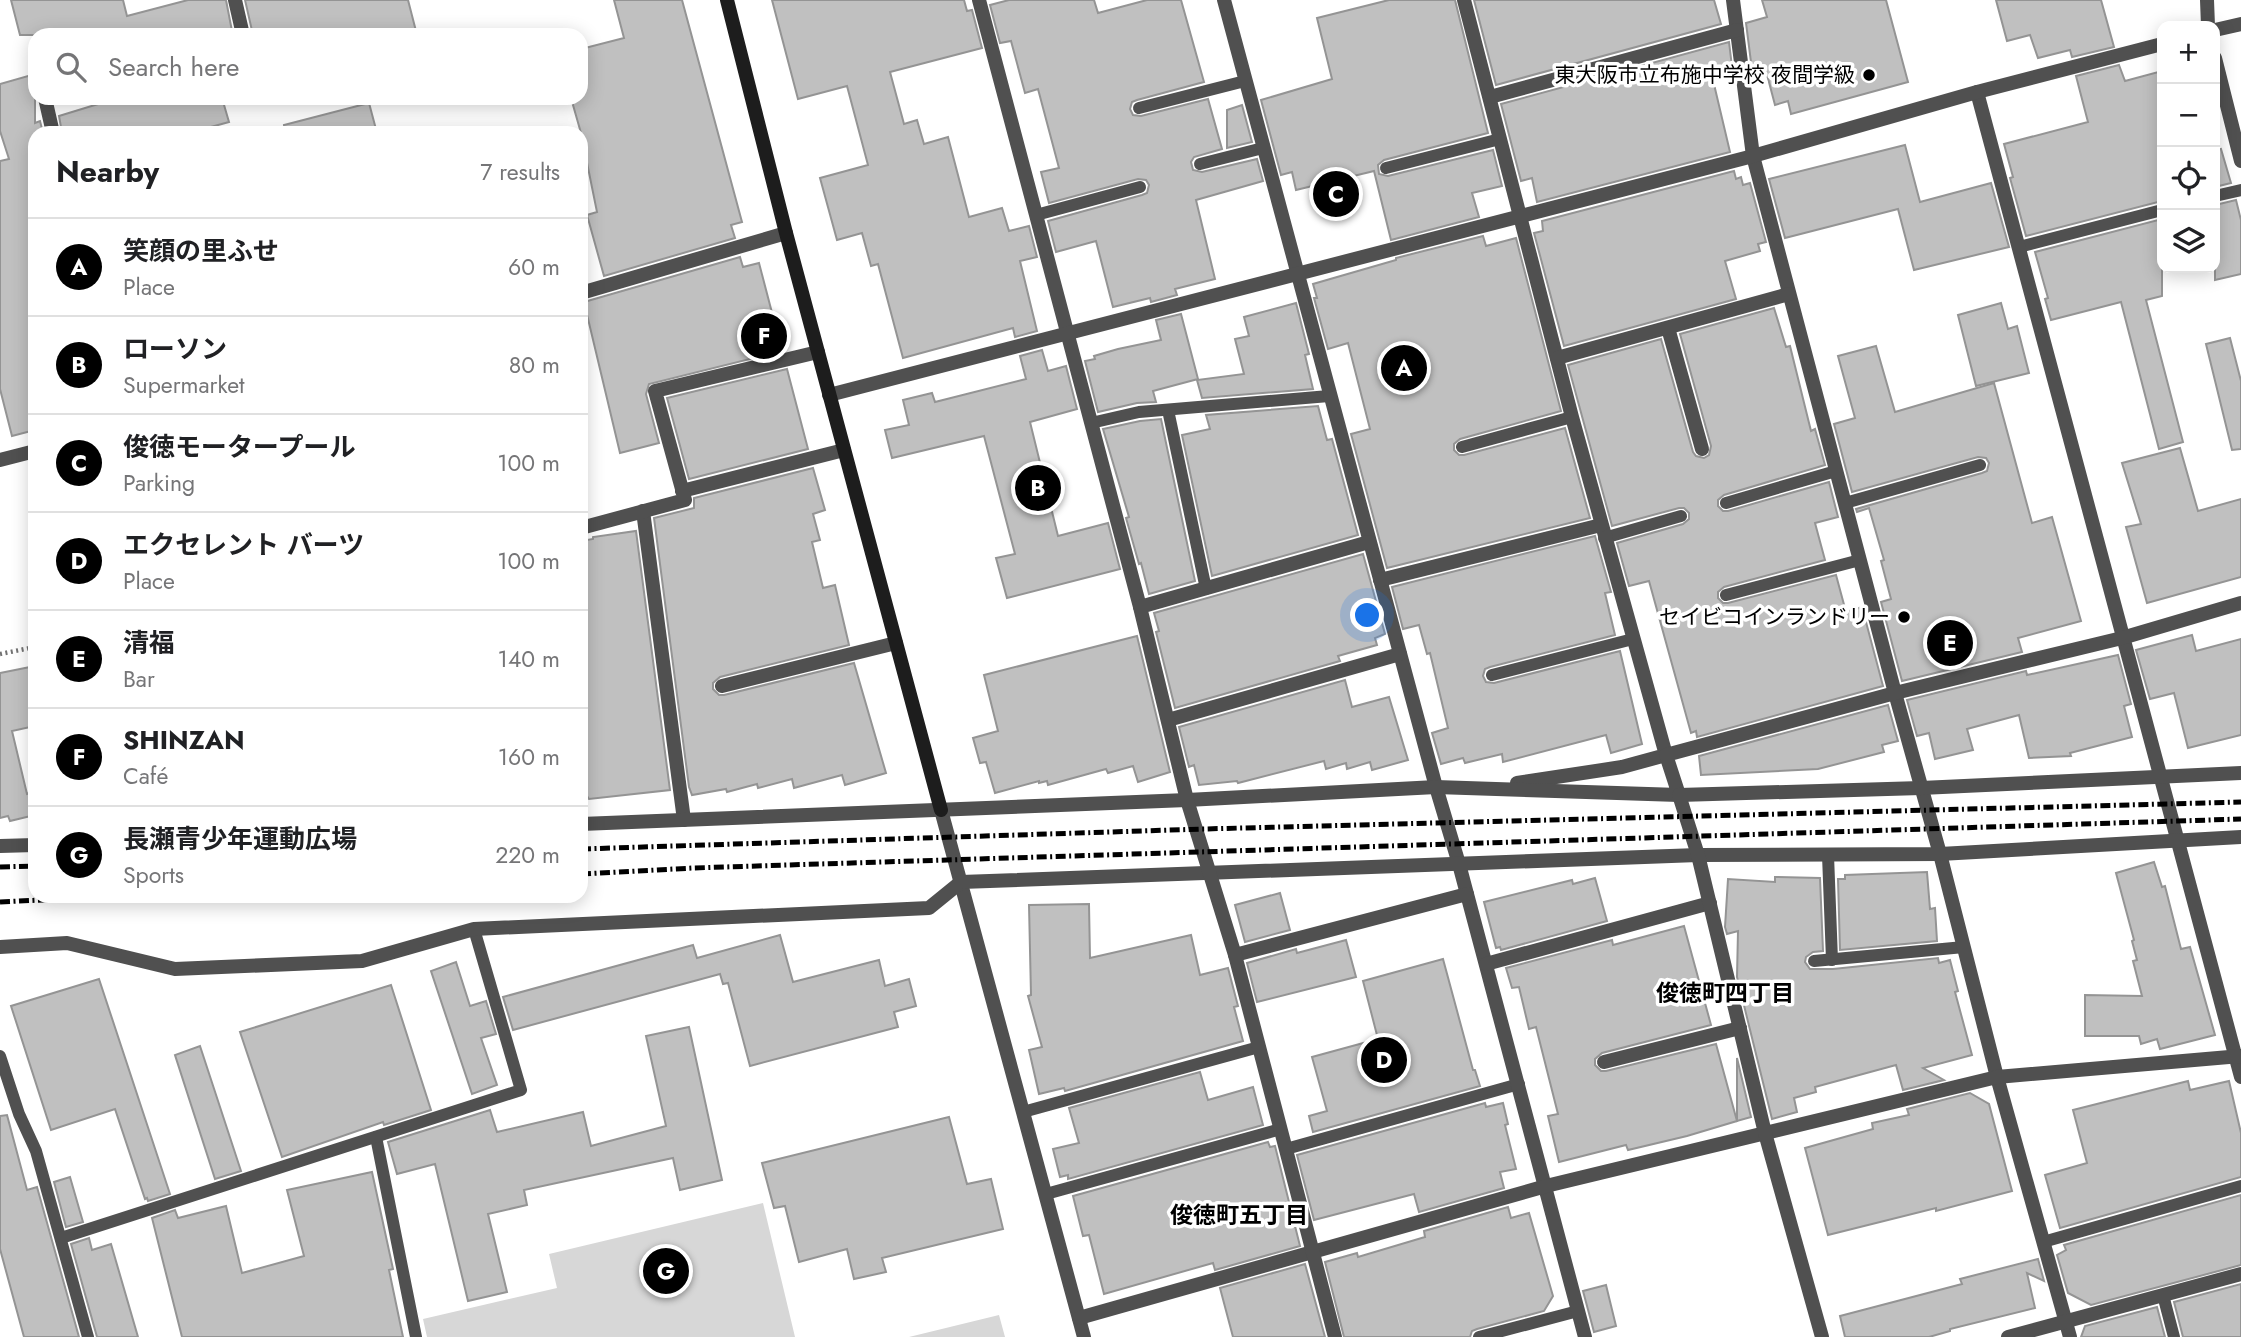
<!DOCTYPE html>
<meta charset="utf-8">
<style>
:root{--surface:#fff;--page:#f6f6f6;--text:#202124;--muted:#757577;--line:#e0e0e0;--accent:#000}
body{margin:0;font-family:Jost,"Noto Sans JP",sans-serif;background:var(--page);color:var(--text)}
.controls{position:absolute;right:21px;top:21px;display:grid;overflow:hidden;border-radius:14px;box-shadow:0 4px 18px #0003}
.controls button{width:63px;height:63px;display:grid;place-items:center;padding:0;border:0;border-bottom:2px solid var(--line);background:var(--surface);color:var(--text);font:35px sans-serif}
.you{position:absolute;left:1368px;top:616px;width:24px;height:24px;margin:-18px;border:5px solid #fff;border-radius:50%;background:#1a73e8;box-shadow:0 0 0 10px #1a73e833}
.badge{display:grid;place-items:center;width:46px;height:46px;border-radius:50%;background:var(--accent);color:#fff;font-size:23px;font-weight:700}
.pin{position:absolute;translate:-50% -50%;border:4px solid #fff;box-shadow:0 2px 7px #0006}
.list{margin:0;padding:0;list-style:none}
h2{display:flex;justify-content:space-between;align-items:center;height:91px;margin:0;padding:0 28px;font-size:30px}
h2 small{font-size:23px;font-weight:400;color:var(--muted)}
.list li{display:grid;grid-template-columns:46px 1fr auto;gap:21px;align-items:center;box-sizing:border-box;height:98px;padding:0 28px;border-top:2px solid var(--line)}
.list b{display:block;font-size:26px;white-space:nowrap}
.list p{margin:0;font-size:23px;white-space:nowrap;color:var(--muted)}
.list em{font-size:23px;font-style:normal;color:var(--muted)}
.icon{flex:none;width:38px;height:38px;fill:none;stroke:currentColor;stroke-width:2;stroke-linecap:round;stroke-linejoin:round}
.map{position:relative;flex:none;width:2241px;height:1337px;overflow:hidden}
.search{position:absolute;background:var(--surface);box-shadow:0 4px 18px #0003;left:28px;top:28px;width:560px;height:77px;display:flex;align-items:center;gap:18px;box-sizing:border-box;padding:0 24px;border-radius:21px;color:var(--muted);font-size:26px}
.panel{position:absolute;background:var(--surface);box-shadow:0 4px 18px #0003;left:28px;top:126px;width:560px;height:777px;border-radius:21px}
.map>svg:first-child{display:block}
.green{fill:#d7d7d7}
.building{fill:#c0c0c0;stroke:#949494;stroke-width:2}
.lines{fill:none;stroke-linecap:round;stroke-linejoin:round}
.path{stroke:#727272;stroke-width:4.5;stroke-dasharray:2 3.5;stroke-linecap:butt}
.lane{stroke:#505050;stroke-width:12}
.street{stroke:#505050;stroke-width:14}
.secondary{stroke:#1d1d1d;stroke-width:14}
.rail{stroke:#000;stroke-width:5;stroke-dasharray:10 3.5 2 3.5;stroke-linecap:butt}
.poi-dot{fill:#000;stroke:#fff;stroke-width:2.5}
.labels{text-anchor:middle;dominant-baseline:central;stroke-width:7;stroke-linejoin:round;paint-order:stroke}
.poi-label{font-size:21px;fill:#000;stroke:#fff;text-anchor:end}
.neighbourhood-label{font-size:23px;font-weight:bold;fill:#000;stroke:#fff}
</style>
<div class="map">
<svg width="2241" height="1337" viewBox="0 0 2241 1337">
<rect width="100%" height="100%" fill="#fff"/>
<g class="green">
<path d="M763 1203 795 1337H427L423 1319 557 1288 549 1254Z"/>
<path d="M999 1315 1005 1337H909Z"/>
</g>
<g class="building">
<path d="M11 0H123L127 16 188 0H226L232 31 217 35H20Z"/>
<path d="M245 0H408L417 35H253Z"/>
<path d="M614 0H682L742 222 731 225 735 238 604 276 587 215 597 212 581 133 571 98H581V49L624 38Z"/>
<path d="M772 0H964L967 11 972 10 982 48 890 72 904 124 917 120 924 144 948 137 969 217 1002 208 1009 231 1029 226 1037 257 1020 261 1037 331 1015 337 1013 328 903 358 878 264 871 266 862 233 837 240 820 178 868 165 847 86 798 99Z"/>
<path d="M1009 0H1094L1098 13 1147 0H1181L1204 82 1137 100 1132 102 1130 109 1133 115 1141 116 1208 99 1222 149 1194 157 1191 162 1193 170 1202 172 1257 159 1263 181 1196 200 1215 279 1175 289 1177 295 1151 302 1150 298 1113 307 1096 241 1056 252 1048 221 1142 195 1147 193 1149 185 1146 180 1138 179 1049 203 1041 172 1059 168 1038 89 1025 93 1011 41 1000 43 990 5Z"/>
<path d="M1389 0H1455L1488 133 1384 160 1378 165 1379 174 1388 176 1493 150 1502 186 1472 193 1479 217 1391 240 1374 171 1296 190 1292 172 1281 175 1261 100 1332 79 1317 18Z"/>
<path d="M1474 0H1714L1721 24 1496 85Z"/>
<path d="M1762 0H1886L1908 82 1791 114 1788 101 1775 105 1765 67 1752 70 1746 23 1767 17Z"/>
<path d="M1996 0H2101L2114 47 2072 57 2070 50 2038 58 2030 35 2007 41Z"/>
<path d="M1729 42 1733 75 1713 80 1730 152 1537 202 1532 178 1521 181 1501 104Z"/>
<path d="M2119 65 2125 81 2162 71V201L2026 236 2010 178 2013 177 2004 144 2088 122 2076 76Z"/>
<path d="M35 74V123L40 121 43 133H35V430L12 436 0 389V161L9 159 0 131V84Z"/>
<path d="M108 98H222L229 122 189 133H62L59 116 108 101Z"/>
<path d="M369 103 377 133H285L284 125Z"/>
<path d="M1242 105 1252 142 1227 148V110Z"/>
<path d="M1905 145 1920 202 1991 183 2009 247 1914 270 1898 209 1785 238 1769 179Z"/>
<path d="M2221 149 2231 183 2215 187V150Z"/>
<path d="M1734 171 1736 179 1741 177 1743 185 1750 183 1766 242 1758 244 1760 251 1725 261 1736 299 1564 346 1534 233 1543 231 1542 221Z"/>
<path d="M2236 200 2241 220V274L2215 280V205Z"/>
<path d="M2162 219V296L2146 300 2183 442 2159 449 2121 302 2051 320 2045 299 2048 298 2035 252Z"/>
<path d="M1483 236 1486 246 1516 238 1561 411 1460 439 1454 444V450L1459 455H1464L1565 428 1590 518 1387 568 1351 434 1370 429 1348 343 1328 349 1314 298H1317L1313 284 1396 260V258Z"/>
<path d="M740 257 743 267 759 263 782 351 649 384 646 394 659 443 620 453 584 302Z"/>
<path d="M1296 303 1309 354 1305 355 1313 389 1202 398 1197 380 1244 374 1235 339 1249 336 1244 317Z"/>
<path d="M2001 303 2008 329 2017 326 2029 373 1976 386 1958 315Z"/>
<path d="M1774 308 1786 347 1790 346 1811 431 1815 429 1825 465 1724 495 1718 500V506L1723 511H1728L1829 482 1838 517 1815 523 1825 560 1724 587 1718 592V598L1723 603H1728L1836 575 1846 612 1862 607 1883 686 1697 737 1696 731 1691 733 1649 581 1629 586 1617 543 1683 524 1689 519V513L1684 508H1679L1612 526 1568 365 1661 339 1693 452 1696 456 1704 458 1709 455 1711 446 1680 334Z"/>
<path d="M1181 314 1198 379 1153 391 1156 402 1137 403 1098 412 1085 361 1095 359 1094 356 1118 349 1161 340 1156 320Z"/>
<path d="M2230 338 2241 381V449L2232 450 2206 344Z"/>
<path d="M1876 346 1895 412 1994 383 2032 523 2052 517 2081 621 2018 638 2022 652 1902 681 1881 602 1891 599 1881 561 1884 560 1869 508 1857 512 1856 509 1982 473 1987 471 1989 463 1986 458 1978 457 1852 492 1834 424 1855 418 1838 356Z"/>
<path d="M1042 350 1048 371 1066 366 1077 409 1030 422 1058 536 1108 523 1120 569 1007 598 996 558 1015 554 984 436 892 458 885 430 909 425 903 400 932 393 935 402 1026 379 1020 356Z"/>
<path d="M787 369 808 449 689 479 667 398Z"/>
<path d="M1318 406 1327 440 1332 439 1358 535 1212 576 1182 435 1210 429 1206 415Z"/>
<path d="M1161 419 1195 581 1149 594 1141 563 1139 564 1126 518 1129 517 1103 429 1140 421Z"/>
<path d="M2180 448 2198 511 2241 499V577L2147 603 2126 527 2141 524 2122 463Z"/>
<path d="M813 468 825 510 813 514 820 540 812 542 823 588 835 585 849 645 720 677 713 683V689L719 695H724L854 663 886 773 845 785 842 775 794 788 792 779 758 788 757 784 727 792 726 789 692 795 689 787 654 518 694 508V498Z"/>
<path d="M636 531 670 790 589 799 583 790 581 762V541L593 539V537Z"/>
<path d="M1595 536 1611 592 1605 593 1615 635 1490 667 1485 669 1483 676 1486 682 1494 683 1620 651 1642 744 1611 753 1606 735 1503 762 1502 754 1465 763 1463 758 1441 764 1432 733 1448 728 1430 653 1427 654 1419 625 1403 629 1392 587Z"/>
<path d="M1363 554 1385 634 1375 638 1377 645 1338 656 1340 661 1175 708 1156 632 1159 631 1154 613Z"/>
<path d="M2192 635 2196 651 2241 639V735L2188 748 2174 693 2150 699 2136 650Z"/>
<path d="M1137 636 1170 772 1138 782 1133 766 1108 773 1106 769 1048 785 1047 781 1039 783V781L995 793 986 762 980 763 973 738 998 731 984 675Z"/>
<path d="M2118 655 2131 704 2124 706 2132 737 2070 753 2071 756 2029 758 2019 715 1967 729 1973 750 1935 759 1929 733 1917 736 1907 700 2026 671 2027 675Z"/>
<path d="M35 666V726L12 731 27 794 35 792V815L10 821 8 816 0 818V673Z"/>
<path d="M1345 680 1352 707 1389 697 1408 760 1372 770 1370 762 1347 769 1346 763 1326 769 1324 761 1238 783 1237 781 1199 785 1194 765 1189 767 1179 727Z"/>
<path d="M1888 705 1898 741 1882 745 1884 752 1818 769 1701 775 1699 756Z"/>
<path d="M2154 862 2162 887 2165 886 2181 949 2190 947 2215 1035 2160 1049 2157 1039 2141 1044 2139 1036H2085V995L2142 996 2133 961 2137 960 2132 941 2134 940 2116 873Z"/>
<path d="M1927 872 1930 909 1935 908 1937 941 1840 950 1838 879H1845V875Z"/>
<path d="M1775 877 1820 878 1823 951 1813 952 1806 957 1805 962 1810 969H1833L1938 958 1939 963 1950 960 1958 991 1955 992 1972 1055 1923 1068 1944 1080 1903 1090 1896 1065 1815 1087 1816 1092 1794 1098 1797 1112 1772 1119 1737 977 1738 931 1727 934 1725 927 1728 879 1775 882Z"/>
<path d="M1595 878 1607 921 1501 950 1500 947 1496 948 1484 902 1572 880 1573 884Z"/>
<path d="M1280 893 1290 930 1245 942 1235 905Z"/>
<path d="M1089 904 1090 958 1191 935 1200 975 1228 968 1238 1006 1234 1007 1243 1041 1065 1091 1064 1088 1039 1094 1029 1050 1042 1047 1028 996 1031 995 1029 905Z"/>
<path d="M1684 926 1711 1025 1602 1053 1595 1059V1065L1601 1071H1606L1716 1044 1737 1121 1687 1136 1628 1150 1626 1145 1559 1162 1548 1116 1558 1114 1536 1027 1529 1029 1519 987 1512 988 1506 968 1612 940 1613 945Z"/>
<path d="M780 935 793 982 879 960 885 986 909 979 916 1006 894 1012 898 1027 750 1066 728 983 723 984 720 974 513 1030 503 997 693 945 697 958Z"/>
<path d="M1346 940 1356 977 1257 1002 1247 963 1296 949 1297 953Z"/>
<path d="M1443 959 1473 1070H1475L1480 1086 1313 1132 1309 1116 1327 1111 1312 1057 1378 1039 1363 981Z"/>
<path d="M456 962 470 1006 486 1001 496 1034 481 1038 497 1085 472 1094 431 971Z"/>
<path d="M99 979 170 1194 148 1201 147 1198 145 1199 115 1109 51 1130 11 1006Z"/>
<path d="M391 985 431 1110 384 1125 383 1122 282 1157 240 1032Z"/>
<path d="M689 1027 722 1180 680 1190 673 1158 524 1190 527 1205 488 1214 507 1292 468 1301 435 1164 397 1174 388 1142 490 1110 497 1132 583 1112 591 1146 666 1126 646 1036Z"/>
<path d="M200 1046 241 1171 215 1179 175 1055Z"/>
<path d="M1737 1058 1751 1117 1737 1121Z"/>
<path d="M1200 1072 1208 1100 1253 1087 1263 1125 1068 1179V1175L1060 1177 1053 1149 1079 1143 1069 1108Z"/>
<path d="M2188 1081 2190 1090 2229 1081 2241 1133V1177L2060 1228 2045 1175 2087 1163 2073 1110Z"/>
<path d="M1970 1093 1989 1104 2012 1191 1936 1211V1208L1828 1235 1805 1148 1873 1129 1872 1123 1909 1115 1907 1109Z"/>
<path d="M1485 1103 1486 1107 1503 1103 1508 1124 1505 1125 1516 1169 1500 1172 1504 1188 1419 1212 1414 1194 1314 1220 1297 1155Z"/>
<path d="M7 1115 27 1190 37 1187 79 1337H24L0 1249V1116Z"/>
<path d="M949 1117 967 1184 991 1179 1003 1229 882 1258 886 1272 854 1279 847 1249 799 1262 785 1206 774 1208 762 1163Z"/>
<path d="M1268 1142 1270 1147 1275 1146 1300 1246 1215 1270 1213 1263 1104 1294 1089 1235 1083 1236 1073 1196Z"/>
<path d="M372 1172 393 1269 389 1270 403 1337H182L152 1218 175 1210 178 1218 226 1206 242 1273 304 1256 287 1190Z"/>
<path d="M70 1177 83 1222 66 1227 54 1182Z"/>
<path d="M2241 1195V1265L2091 1305 2068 1293 2057 1255 2066 1250 2064 1245Z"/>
<path d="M1508 1207 1511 1218 1529 1213 1553 1296 1544 1311 1477 1329 1472 1331 1470 1337H1344L1325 1262 1357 1253 1358 1257 1425 1237 1424 1231Z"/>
<path d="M89 1238 92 1250 111 1244 138 1337H97L71 1244Z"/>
<path d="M2038 1259 2044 1281 2027 1273 2035 1308 1950 1329V1331L1929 1337H1845L1840 1316 1962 1284 1960 1279Z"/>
<path d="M1305 1264 1325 1337H1233L1220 1288Z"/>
<path d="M2241 1284V1337H2183L2174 1302Z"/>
<path d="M1606 1285 1616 1326 1594 1332 1583 1291Z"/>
<path d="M2157 1307 2165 1337H2081L2085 1326Z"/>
</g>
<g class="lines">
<path class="path" d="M0 654 35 647"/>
<g class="lane">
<path d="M1139 108 1245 81"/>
<path d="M1200 164 1263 148"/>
<path d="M1386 168 1500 139"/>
<path d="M2215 196 2241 190"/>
<path d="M1036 215 1140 187"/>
<path d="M2019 247 2162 210"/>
<path d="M1168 410 1206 589"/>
<path d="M1091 423 1139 412 1329 396"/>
<path d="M1462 447 1572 417"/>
<path d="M1726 503 1836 471"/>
<path d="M1845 503 1980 465"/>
<path d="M1604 538 1681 516"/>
<path d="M1726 595 1860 560"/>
<path d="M1492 675 1633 639"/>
<path d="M1828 855 1832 960"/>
<path d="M1814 961 1964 947"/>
<path d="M0 1056 19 1114 36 1151 88 1337"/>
<path d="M1023 1112 1259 1047"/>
<path d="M376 1137 416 1337"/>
<path d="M1286 1149 1519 1084"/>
<path d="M1046 1194 1281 1129"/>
<path d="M61 1238 521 1090 474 929"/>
<path d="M2043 1242 2241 1186"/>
<path d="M2163 1295 2174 1337"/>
<path d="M1479 1337 1578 1311"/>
</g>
<g class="street">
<path d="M235 0 243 35"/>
<path d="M979 0 1140 607"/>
<path d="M1224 0 1436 787 1459 864 1585 1337"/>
<path d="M1464 0 1572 417 1666 755 1622 767 1517 783"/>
<path d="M1733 0 1753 156 1895 693 1940 854 1997 1077 2070 1337"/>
<path d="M2207 0 2208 26"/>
<path d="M2215 30 2241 24"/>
<path d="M2215 58 2241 161"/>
<path d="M1977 92 2241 1077"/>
<path d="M1490 97 1737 30"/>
<path d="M45 98 53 133"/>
<path d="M581 293 786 233"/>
<path d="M1668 328 1702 449"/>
<path d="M1557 358 1789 294"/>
<path d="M829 395 1753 156 1977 92 2162 44"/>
<path d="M0 460 35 451"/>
<path d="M682 491 844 450"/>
<path d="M643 511 684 820"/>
<path d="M581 528 685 500 655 391 818 352"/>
<path d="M1380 580 1601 525"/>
<path d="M722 686 896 643"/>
<path d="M1168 720 1400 654"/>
<path d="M941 810 1084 1337"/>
<path d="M581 824 1187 800 1436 787 1679 795 1666 755 1895 693 2122 638 2241 603"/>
<path d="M0 846 35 845"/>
<path d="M0 947 67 943 175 969 362 961 474 929 929 908 961 882 1698 855 1940 854 2241 837"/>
<path d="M1235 955 1467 894"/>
<path d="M1486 964 1710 903"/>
<path d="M1604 1062 1740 1028"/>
<path d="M1079 1318 1546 1186 1997 1077 2241 1056"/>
<path d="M1335 1337 1235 955 1187 800 1140 607 1369 542"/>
<path d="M1822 1337 1765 1133 1698 855 1679 795 1921 788 2241 773"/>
<path d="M2008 1337 2241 1274"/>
</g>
<path class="secondary" d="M727 0 786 233 941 810"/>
<g class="rail">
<path d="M581 849 1203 829 2241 802"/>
<path d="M0 867 35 866"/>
<path d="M581 874 693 868 2241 819"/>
<path d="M0 902 124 896"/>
</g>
</g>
<g class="poi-dot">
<circle cx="1869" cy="75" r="7"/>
<circle cx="1904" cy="617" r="7"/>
</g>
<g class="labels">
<g class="poi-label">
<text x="1855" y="75">東大阪市立布施中学校 夜間学級</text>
<text x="1890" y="617">セイビコインランドリー</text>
</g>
<g class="neighbourhood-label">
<text x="1725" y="993">俊徳町四丁目</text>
<text x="1239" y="1215">俊徳町五丁目</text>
</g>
</g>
</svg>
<div class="controls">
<button>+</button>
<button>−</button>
<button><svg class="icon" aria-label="locate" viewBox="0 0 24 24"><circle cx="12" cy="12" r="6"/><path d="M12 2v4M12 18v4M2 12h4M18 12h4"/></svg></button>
<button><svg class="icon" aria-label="layers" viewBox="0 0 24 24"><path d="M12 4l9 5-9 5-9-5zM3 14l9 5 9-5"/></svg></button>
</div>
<div class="you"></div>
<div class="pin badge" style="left:1404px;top:368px">A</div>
<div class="pin badge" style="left:1038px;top:488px">B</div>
<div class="pin badge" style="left:1336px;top:194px">C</div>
<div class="pin badge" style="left:1384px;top:1060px">D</div>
<div class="pin badge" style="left:1950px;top:643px">E</div>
<div class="pin badge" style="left:764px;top:336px">F</div>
<div class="pin badge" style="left:666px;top:1271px">G</div>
<div class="search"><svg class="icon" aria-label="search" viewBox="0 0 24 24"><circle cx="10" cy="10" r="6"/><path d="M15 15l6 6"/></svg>Search here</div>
<section class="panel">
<h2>Nearby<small>7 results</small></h2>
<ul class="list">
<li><span class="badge">A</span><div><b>笑顔の里ふせ</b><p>Place</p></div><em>60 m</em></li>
<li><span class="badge">B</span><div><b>ローソン</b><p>Supermarket</p></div><em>80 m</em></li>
<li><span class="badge">C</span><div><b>俊徳モータープール</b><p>Parking</p></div><em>100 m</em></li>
<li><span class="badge">D</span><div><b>エクセレント バーツ</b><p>Place</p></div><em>100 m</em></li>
<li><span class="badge">E</span><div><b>清福</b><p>Bar</p></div><em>140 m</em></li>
<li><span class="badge">F</span><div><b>SHINZAN</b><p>Café</p></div><em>160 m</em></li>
<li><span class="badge">G</span><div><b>長瀬青少年運動広場</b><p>Sports</p></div><em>220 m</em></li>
</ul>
</section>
</div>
